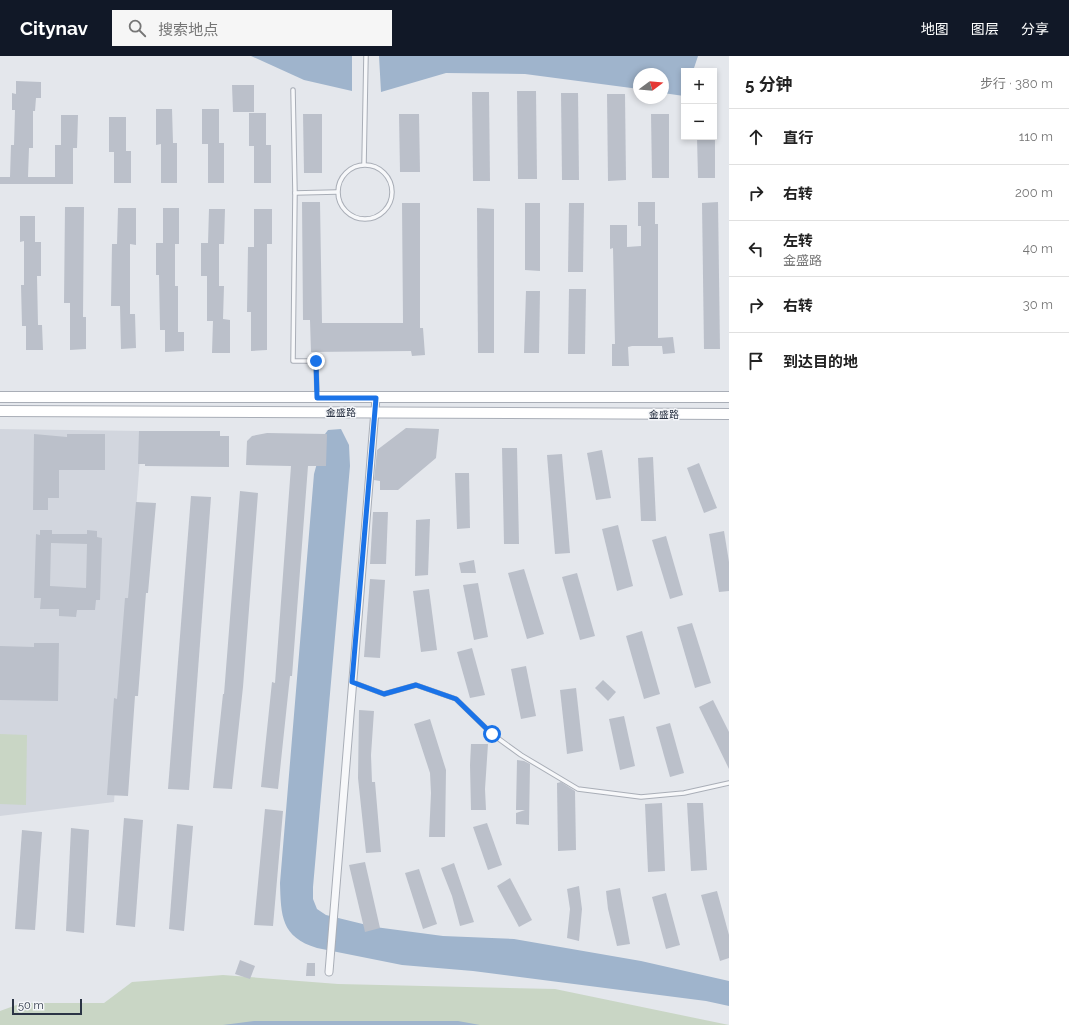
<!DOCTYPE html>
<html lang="zh">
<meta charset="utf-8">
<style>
:root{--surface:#fff;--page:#f6f6f6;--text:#222;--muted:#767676;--line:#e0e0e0;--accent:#111827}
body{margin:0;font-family:Raleway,"Noto Sans SC",sans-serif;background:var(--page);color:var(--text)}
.controls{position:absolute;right:12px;top:12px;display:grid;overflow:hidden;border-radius:0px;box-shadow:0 2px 6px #0003}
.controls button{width:36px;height:36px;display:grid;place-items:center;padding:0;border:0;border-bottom:1px solid var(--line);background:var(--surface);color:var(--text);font:20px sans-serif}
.compass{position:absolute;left:633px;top:12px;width:36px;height:36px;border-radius:50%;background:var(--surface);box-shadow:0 2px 6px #0003;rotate:74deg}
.scale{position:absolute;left:12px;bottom:10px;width:70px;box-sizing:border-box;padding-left:4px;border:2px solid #2b3445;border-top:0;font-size:11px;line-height:14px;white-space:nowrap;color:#2b3445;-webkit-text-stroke:3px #f4f6f9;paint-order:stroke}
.stop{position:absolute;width:12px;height:12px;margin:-9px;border:3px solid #1a73e8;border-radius:50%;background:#fff}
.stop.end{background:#1a73e8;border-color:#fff;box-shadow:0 1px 4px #0008}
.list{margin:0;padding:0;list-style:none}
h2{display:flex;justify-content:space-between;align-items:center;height:52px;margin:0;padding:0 16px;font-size:17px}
h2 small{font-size:13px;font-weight:400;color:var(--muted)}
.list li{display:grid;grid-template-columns:26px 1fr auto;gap:12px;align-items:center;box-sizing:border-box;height:56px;padding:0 16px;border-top:1px solid var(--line)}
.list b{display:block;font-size:15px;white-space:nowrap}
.list p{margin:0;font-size:13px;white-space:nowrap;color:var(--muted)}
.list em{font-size:13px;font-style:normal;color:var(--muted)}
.icon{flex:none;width:22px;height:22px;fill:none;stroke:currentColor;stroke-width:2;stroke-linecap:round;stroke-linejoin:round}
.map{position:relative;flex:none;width:729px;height:969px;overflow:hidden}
header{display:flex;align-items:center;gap:24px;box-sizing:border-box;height:56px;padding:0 20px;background:var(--accent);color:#fff}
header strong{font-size:19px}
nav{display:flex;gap:22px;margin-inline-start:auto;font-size:14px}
.search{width:280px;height:36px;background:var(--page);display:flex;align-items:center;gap:10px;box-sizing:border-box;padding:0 14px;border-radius:0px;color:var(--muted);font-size:15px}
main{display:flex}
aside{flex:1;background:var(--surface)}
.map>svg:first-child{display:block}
.built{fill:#d2d6de}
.green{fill:#c9d6c5}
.water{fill:#9fb4cc}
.building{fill:#bbc0ca;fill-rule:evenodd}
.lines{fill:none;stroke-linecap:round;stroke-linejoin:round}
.lane-casing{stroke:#a9aeb7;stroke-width:5.5}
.street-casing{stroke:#a9aeb7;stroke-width:9}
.secondary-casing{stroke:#a9aeb7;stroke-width:12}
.lane{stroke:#f7f8fa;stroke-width:3.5}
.street{stroke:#f7f8fa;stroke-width:7}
.secondary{stroke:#fff;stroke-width:10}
.route{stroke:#1a73e8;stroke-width:5}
.labels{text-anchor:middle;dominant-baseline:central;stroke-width:3;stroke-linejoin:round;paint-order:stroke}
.street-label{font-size:10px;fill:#2b3445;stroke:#f4f6f9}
</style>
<header>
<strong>Citynav</strong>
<div class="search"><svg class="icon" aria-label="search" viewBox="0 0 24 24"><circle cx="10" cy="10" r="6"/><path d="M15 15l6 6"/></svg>搜索地点</div>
<nav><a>地图</a><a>图层</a><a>分享</a></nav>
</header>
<main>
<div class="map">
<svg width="729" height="969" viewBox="0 0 729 969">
<rect width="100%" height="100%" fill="#e4e7ec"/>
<path class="built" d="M0 373 142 375 114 746 0 760Z"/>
<g class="green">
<path d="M0 678 27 679 26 749 0 748Z"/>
<path d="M223 919 338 928 555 933 729 969H0V955L22 947H104L132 926Z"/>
</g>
<g class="water">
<path d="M251 0H352V35L304 24Z"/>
<path d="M379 0H698L693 15H684V40L663 37V18H639V33L525 18 446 17 381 36Z"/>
<path d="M341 373 349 389 350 410 313 831V843L317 853 326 859 375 871 443 880 514 883 641 905 729 925V950L706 945 473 915 402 909 317 892C281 881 281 860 280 827L314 418 325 378 328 374Z"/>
<path d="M254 965H458L480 969H223Z"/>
</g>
<g class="building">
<path d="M16 25 41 26V42H36L35 55H33V92H29L28 121H55V89H61V59H78L77 92H73V128H0V121H10L11 89H14L15 54H12V37L16 38Z"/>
<path d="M232 29H254V56H233Z"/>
<path d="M517 35H536L537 123H518Z"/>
<path d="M472 36H489L490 125H473Z"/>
<path d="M561 37H578L579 124H562Z"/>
<path d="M607 38H625L626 124 608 125Z"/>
<path d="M156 53H172L173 87H177V127H161V88L156 89Z"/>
<path d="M202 53H219V87H224V127H208V88H202Z"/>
<path d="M249 57H266V89H271V127H254V90H249Z"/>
<path d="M303 58H322V117H304Z"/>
<path d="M399 58H419L420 116H400Z"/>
<path d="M651 58H669V122H652Z"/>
<path d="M109 61H126V95H131V127H114V96H109Z"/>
<path d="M697 81H715V122H698Z"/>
<path d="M302 146H320L322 267H403L402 147H420V272H423L425 299 412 300 411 295 311 296 310 264H303Z"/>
<path d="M638 146H655V168H658V282L673 281 675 297 663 298 662 290H632L628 291 629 310H612V288H615L613 192 610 193V169H627V191L641 190V170H638Z"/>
<path d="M718 146 720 293H704L702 147Z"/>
<path d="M525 147H540V215L525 214Z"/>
<path d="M569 147H584L583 216H568Z"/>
<path d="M65 151H84L83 261H86V293L70 294V247H64Z"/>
<path d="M118 152H136V189L130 188V258H135L136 292 121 293 120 250H111L112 188H117Z"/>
<path d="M163 152H179V188H175V230H178V276H184V295L165 296V274H160L159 219H156V187H163Z"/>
<path d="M477 152 494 153V297H478Z"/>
<path d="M209 153H225L224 188H219V230H224L223 263 230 264V297H212L213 265H207V220H201V187H208Z"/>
<path d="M254 153H272V188H267V294L251 295V256H247L248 191H254Z"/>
<path d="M20 160H35V186H41V220H37L38 269H42L43 294H26V270H22L21 229H24V185L20 186Z"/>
<path d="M569 233H586L585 298H568Z"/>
<path d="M526 235H540L539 297H524Z"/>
<path d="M406 372 439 373 436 402 398 434H380V425L374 424 377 394Z"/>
<path d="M139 375H220V380H229V411L145 410V408H138Z"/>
<path d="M267 377 327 378 326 410H308L292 620H290L278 733 261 731 272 626 275 627 291 410 246 409 247 385 252 380Z"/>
<path d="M34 378 67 381V378H105V414H59V442H48V454H33Z"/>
<path d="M502 392H517L519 488H504Z"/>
<path d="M602 394 611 442 596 444 587 397Z"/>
<path d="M562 398 570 497 555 498 547 399Z"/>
<path d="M653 401 656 465H641L638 402Z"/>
<path d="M699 407 717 452 704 457 687 412Z"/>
<path d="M455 417H469L470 472 457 473Z"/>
<path d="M240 435 258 437 243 631 232 733 213 732 223 638H224Z"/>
<path d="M191 440 211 441 189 734 168 733Z"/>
<path d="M136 446 156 447 148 537H146L138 640H135L128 740 107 739 114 642 117 643 125 542H128Z"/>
<path d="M373 456H388L386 508H370Z"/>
<path d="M430 463 428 519 415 520 416 464Z"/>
<path d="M618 469 633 530 617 535 602 473Z"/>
<path d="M40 474H52V478H87V474L97 475V481L102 482 100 544H96L95 554H77L76 561 59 560V553H40L41 542H34L36 478 40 479ZM51 487 87 488 86 532 50 530Z"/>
<path d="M724 475 729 506V535L719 536 709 478Z"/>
<path d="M666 480 683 539 670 543 652 484Z"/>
<path d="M474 504 476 517H461L459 507Z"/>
<path d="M524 513 544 578 527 583 508 517Z"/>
<path d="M577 517 595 580 580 584 562 521Z"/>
<path d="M370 523 385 524 380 602 364 601Z"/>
<path d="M478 527 488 581 474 584 463 529Z"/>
<path d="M429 533 437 594 421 596 413 535Z"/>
<path d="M692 567 711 627 695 632 677 571Z"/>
<path d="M642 575 660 638 644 643 626 580Z"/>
<path d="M34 587H59L58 645 0 644V590L34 591Z"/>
<path d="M472 592 485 639 470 642 457 596Z"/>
<path d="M526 610 536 660 521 663 511 613Z"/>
<path d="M603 624 616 636 608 645 595 632Z"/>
<path d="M576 632 583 695 567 698 560 634Z"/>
<path d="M713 644 729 676V713L699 651Z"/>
<path d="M359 654 374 655 371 699 372 726H375L381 796 366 797 358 722Z"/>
<path d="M624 660 635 710 620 714 609 663Z"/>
<path d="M430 663 446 714 445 781H429L431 737 430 717 414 668Z"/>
<path d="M670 667 684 717 670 721 656 671Z"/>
<path d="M471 688H488L485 733 486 754H471L470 709Z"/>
<path d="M517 704 524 705 530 708 529 769 516 768V757L525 754H516Z"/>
<path d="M561 726 575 735 576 794 558 795 557 727Z"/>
<path d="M662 747 665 815 648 816 645 748Z"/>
<path d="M687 747H703L707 814 691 815Z"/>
<path d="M265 753 283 755 273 870 254 869Z"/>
<path d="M124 762 143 764 135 871 116 869Z"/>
<path d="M487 767 502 809 488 814 473 771Z"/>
<path d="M177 768 193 770 184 875 169 873Z"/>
<path d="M71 772 89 774 84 877 66 875Z"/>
<path d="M22 774 42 776 35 874 15 873Z"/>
<path d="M365 806 380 872 365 876 349 809Z"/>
<path d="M454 807 474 866 460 870 452 840 441 812Z"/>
<path d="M419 813 437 868 423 873 405 817Z"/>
<path d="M510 822 532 864 519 871 497 830Z"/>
<path d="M579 830 582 853 579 885 567 882 570 853 567 833Z"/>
<path d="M620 832 630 888 617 890 608 853 606 835Z"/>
<path d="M717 835 729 879V902L720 905 701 839Z"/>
<path d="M666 837 680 889 666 893 652 841Z"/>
<path d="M240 904 255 910 250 923 235 918Z"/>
<path d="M307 907H315V920H306Z"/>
</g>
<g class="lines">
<defs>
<g id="lane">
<path d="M293 34 295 137 293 305H316L317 340"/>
<path d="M364 108 366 0"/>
<circle cx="365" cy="136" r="27"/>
<path d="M295 137 337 136"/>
<path d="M352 626 384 638 416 629 456 643 492 678 521 699 578 733 641 741 684 737 729 727"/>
</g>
<path id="street" d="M329 916 376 342"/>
<g id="secondary">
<path d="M0 341H729"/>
<path d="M0 355 729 358"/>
</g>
</defs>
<use href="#lane" class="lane-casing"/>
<use href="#street" class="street-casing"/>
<use href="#secondary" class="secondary-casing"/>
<use href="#lane" class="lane"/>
<use href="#street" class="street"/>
<use href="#secondary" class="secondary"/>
</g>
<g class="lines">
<path class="route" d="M316 305 317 342H376L352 626 384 638 416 629 456 643 492 678"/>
</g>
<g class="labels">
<g class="street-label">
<text x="341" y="356">金盛路</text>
<text x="664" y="358">金盛路</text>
</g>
</g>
</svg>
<div class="controls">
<button>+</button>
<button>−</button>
</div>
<svg class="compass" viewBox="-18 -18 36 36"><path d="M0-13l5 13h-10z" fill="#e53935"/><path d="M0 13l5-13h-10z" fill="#767676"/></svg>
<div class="scale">50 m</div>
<div class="stop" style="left:492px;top:678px"></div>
<div class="stop end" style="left:316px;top:305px"></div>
</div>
<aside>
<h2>5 分钟<small>步行 · 380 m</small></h2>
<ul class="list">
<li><svg class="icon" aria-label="ahead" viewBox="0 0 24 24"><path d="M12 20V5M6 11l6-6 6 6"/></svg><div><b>直行</b></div><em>110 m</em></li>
<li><svg class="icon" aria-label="right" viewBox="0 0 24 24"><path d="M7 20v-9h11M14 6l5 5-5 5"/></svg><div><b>右转</b></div><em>200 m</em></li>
<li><svg class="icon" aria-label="left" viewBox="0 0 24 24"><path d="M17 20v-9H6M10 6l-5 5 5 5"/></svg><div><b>左转</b><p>金盛路</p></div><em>40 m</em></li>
<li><svg class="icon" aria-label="right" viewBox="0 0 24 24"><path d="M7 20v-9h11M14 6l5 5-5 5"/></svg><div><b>右转</b></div><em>30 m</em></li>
<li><svg class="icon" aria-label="arrive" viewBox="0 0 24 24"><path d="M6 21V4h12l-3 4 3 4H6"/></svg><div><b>到达目的地</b></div></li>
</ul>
</aside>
</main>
